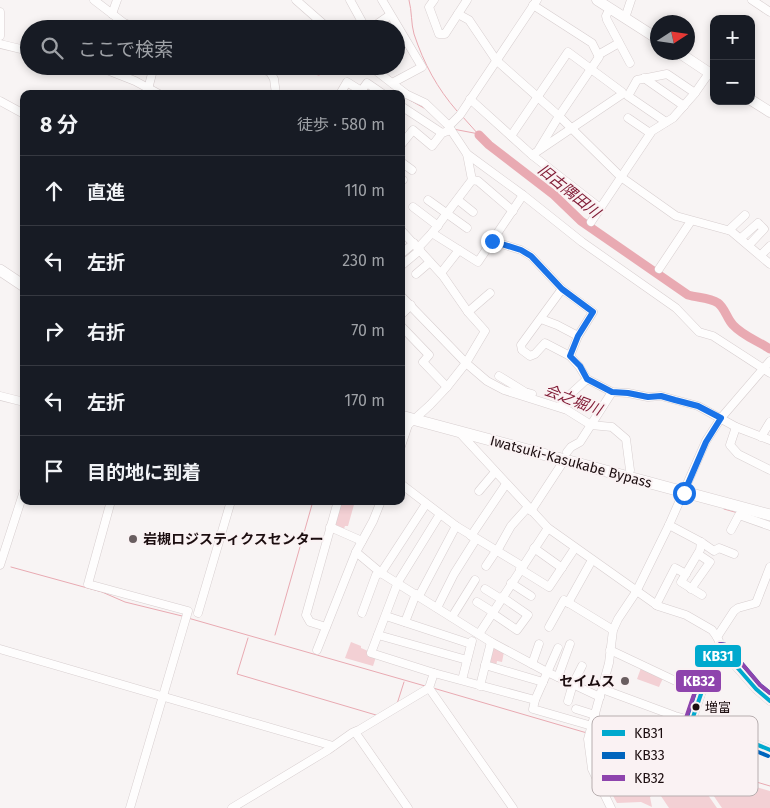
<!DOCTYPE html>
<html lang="ja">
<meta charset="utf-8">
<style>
:root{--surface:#171b24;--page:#20242c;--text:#f1f3f6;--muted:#9ea1a6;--line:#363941}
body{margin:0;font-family:"Fira Sans","Noto Sans JP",sans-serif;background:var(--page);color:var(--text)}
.controls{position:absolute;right:15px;top:15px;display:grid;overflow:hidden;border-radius:10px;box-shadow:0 2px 8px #0003}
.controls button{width:45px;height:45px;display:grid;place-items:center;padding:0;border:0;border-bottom:1px solid var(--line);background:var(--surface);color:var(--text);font:25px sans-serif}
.compass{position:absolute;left:650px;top:15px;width:45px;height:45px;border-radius:50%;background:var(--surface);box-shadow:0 2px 8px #0003;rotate:78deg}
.stop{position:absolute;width:15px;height:15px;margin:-11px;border:4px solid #1a73e8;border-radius:50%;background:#fff}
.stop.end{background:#1a73e8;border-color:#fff;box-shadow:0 1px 5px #0008}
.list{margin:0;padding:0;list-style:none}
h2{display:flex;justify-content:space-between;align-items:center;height:65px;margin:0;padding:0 20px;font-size:21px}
h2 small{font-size:16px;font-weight:400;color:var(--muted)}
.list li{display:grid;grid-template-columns:32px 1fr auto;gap:15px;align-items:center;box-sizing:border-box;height:70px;padding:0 20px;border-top:1px solid var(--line)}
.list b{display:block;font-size:19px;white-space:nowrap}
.list em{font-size:16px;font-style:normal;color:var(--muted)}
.icon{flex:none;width:28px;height:28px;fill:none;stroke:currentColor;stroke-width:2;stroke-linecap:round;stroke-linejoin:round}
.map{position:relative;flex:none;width:770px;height:808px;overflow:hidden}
.search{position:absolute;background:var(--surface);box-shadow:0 2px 8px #0003;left:20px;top:20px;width:385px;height:55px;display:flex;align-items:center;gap:12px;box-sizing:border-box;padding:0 18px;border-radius:28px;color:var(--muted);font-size:19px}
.panel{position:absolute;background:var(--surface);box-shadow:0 2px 8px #0003;left:20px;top:90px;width:385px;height:415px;border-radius:10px}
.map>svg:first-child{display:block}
.green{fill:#f3d0d4}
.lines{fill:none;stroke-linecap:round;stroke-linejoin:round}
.stream{stroke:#e9aab2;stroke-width:1}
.river{stroke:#e9aab2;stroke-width:9}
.minor-casing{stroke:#d7cecf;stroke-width:9}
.major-casing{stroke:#d7cecf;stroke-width:11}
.highway-casing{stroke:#d7cecf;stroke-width:12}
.minor{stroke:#fefdfd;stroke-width:8}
.major{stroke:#fefdfd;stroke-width:10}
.highway{stroke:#fefdfd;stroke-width:11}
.bus-1-casing{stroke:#faf2f3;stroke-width:8}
.bus-2-casing{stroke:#faf2f3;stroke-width:8}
.bus-3-casing{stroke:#faf2f3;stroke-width:8}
.bus-1{stroke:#00a9ce;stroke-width:4}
.bus-2{stroke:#0065bd;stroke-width:4}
.bus-3{stroke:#8e44ad;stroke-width:4}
.route{stroke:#1a73e8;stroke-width:6}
.poi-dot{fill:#695e60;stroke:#faf2f3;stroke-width:2}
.bus-dot{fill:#1c0e10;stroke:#faf2f3;stroke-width:2}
.labels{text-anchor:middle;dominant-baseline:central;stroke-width:4;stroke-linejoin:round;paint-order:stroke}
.bus-label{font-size:13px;fill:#1c0e10;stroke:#faf2f3;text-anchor:start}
.street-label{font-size:14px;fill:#1c0e10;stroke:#faf2f3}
.poi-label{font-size:14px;font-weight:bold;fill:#1c0e10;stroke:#faf2f3;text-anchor:start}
.water-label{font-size:15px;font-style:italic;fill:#7f1933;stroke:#faf2f3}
.key{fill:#faf2f3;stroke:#b7aeaf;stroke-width:1}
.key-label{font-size:14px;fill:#1c0e10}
.line-badge{stroke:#faf2f3;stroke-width:2}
.badge-label{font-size:14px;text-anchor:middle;font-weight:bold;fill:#fff}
</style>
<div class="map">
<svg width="770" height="808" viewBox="0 0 770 808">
<rect width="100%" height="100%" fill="#f8f4f4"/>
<g class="green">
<path d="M295 66H329L319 76Z"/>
<path d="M341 501H355L348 526H345L343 531 334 525Z"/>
<path d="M351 642 361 646V648L368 651 376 657 373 666 345 658Z"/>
<path d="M492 647 504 652 502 662 497 661 496 667 487 664Z"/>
<path d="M641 668 663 678 659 687 637 679Z"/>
<path d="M611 744 687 765 717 808H669L657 790 650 797 652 807 641 802 617 803 599 770 607 763 602 752Z"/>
<path d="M696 770 770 791V808H722Z"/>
</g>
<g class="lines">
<g class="stream">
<path d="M409 0C412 11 411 24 414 34 424 64 437 88 457 111"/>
<path d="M395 92 398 94"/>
<path d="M408 99 424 108"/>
<path d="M462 116 479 135"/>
<path d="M453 129 479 134"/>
<path d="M619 428 627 436"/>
<path d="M724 509 738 513"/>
<path d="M11 567 102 592 125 602 182 616"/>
<path d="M188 618 425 686"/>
<path d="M275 635 313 501"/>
<path d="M248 638 237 674 376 715"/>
<path d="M433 688 587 733"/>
<path d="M397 704 404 682"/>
<path d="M593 734 770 786"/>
</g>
<path class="river" d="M479 135 489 145 554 195 581 221 688 295C698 298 709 297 718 303 725 308 727 319 733 325 743 336 758 341 770 349"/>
<defs>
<g id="minor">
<path d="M94 0 124 23 139 29"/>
<path d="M296 0 329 29"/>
<path d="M350 0 366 29"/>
<path d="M382 0 422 67 392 83"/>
<path d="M434 0 429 7 439 34H445L467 0"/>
<path d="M752 0 770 12"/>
<path d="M533 5 592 43 599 57 559 116 539 149"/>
<path d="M610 8 606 16 607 20 630 63"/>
<path d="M0 12V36"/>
<path d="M112 14 117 0"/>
<path d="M458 14 469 20 496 60 559 116 621 177 676 216 731 231 770 264"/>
<path d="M625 18 631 0"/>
<path d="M370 29 390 15"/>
<path d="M0 44 29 51"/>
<path d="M598 55 619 43"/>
<path d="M97 66 135 81 159 94"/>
<path d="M253 66 270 72 274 79 276 94"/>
<path d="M370 66 406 94 425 103 449 126"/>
<path d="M644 78 684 106"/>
<path d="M147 93 154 66"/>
<path d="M340 94 347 82 366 94"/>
<path d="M359 94 367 83 383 94"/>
<path d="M470 99 532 155 600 208"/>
<path d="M0 101 24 114"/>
<path d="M401 106 442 133"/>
<path d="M628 118 650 133"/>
<path d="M666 122 628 96 637 80 667 74 695 93"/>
<path d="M511 136 568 52 622 92 621 95 532 155"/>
<path d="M401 145 413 130 432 146 442 133 451 130 449 126 460 115 537 0"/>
<path d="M467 154 523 195 582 242 676 308 699 332 713 336 770 373"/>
<path d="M401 162 412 170"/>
<path d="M401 179 403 180"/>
<path d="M472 180 478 181 513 211"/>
<path d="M428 200 467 228"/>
<path d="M458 200 473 212"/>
<path d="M413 207 438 226"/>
<path d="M591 222 652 131 673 118 695 93 709 73"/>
<path d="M401 230 443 276 468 312 485 331 466 363 447 387 430 405 408 425 401 446"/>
<path d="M729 230 745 215"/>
<path d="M432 233 478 262 523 195"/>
<path d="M741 238 758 223 764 229 749 245"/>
<path d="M492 241 521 250 531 256 562 289 593 312 578 336 570 356"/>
<path d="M418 248 432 233 472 180 467 154 451 130"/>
<path d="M401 254 414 243"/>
<path d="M761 255 770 246"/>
<path d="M401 266 420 250"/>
<path d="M659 269 691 221"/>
<path d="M441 273 459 250"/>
<path d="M416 274 430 262"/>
<path d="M562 289 521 345 522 350 530 356 535 354 545 343 570 356 579 366 587 379 612 392 628 393 648 397 661 396 698 406 736 427 770 440"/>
<path d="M401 296 466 363 487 381 504 390 567 410 591 425 612 427 626 439 630 470"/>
<path d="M468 312 490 293"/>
<path d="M401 315 411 305"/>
<path d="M541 319 557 325 578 336"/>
<path d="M401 326 429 355 423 362 447 387"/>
<path d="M499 376 525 392 532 394"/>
<path d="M0 396 24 402"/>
<path d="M561 407 563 401 587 379"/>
<path d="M736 427 730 445 738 454 770 470"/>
<path d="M459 432 548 528 658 606 686 615 712 630 717 637 725 654 756 689 770 701"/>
<path d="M761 437 770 422"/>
<path d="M567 452 571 447 580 442 612 392"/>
<path d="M401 484 456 526 522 566"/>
<path d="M479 491 495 472"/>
<path d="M111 501 88 584 188 611 130 808"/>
<path d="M531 511 565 459"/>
<path d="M440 514 398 582 371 653 434 673 535 700"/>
<path d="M669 525 701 542 714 551 719 548 734 554"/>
<path d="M330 527 362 541"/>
<path d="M731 530 739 515 770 526"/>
<path d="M471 536 506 484"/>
<path d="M701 542 700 550 681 582 702 595"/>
<path d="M534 548 562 568"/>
<path d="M497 551 511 526 528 507"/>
<path d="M356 552 381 573 491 642 547 672 600 697"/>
<path d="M0 565 24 491"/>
<path d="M486 566 496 551"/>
<path d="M520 569 549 587 575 548"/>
<path d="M511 583 531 596"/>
<path d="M485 589 501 599"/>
<path d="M691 589 710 562 698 554"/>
<path d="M419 596 456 526"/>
<path d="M477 602 493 612"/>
<path d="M568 603 592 560"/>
<path d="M656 605 675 568 686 574"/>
<path d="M437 608 454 574 476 539"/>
<path d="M198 613 231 501"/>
<path d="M362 613 376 575 381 573 426 504"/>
<path d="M492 613 517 630 528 615 502 597"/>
<path d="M386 616 471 644"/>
<path d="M452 617 475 580"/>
<path d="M405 622 416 594"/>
<path d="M326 627 310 622 306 615 338 501"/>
<path d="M549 627 564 600 613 630"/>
<path d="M479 634 548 528"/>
<path d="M378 635 467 660"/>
<path d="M717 637 734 611 738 608 756 603 770 567"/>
<path d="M558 648 535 700 533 709 592 726"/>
<path d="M0 649 333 746"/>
<path d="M317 650 356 552 373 521 381 501"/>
<path d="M610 650 701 693"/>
<path d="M532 664 539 644"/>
<path d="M485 665 543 682"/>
<path d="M558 677 570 644"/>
<path d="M462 680 472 641"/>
<path d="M480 686 491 642"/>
<path d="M429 688 513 808"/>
<path d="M602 689 675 716 712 726 770 750"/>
<path d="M568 701 573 684 582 666"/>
<path d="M576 709 595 715"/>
<path d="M692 720 710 668 722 650"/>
<path d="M355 732 408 808"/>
<path d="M232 808 328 750 352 733 359 730 429 688 434 673"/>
<path d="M611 808 592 769 588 739 609 663 613 630 618 619 636 592 669 525 706 441 721 418 770 361"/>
</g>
<g id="major">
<path d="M597 0 658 39"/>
<path d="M678 52 714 76"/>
<path d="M751 100 770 112"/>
</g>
<g id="highway">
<path d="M0 270 24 286"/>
<path d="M401 416 770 515"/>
</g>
</defs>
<use href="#minor" class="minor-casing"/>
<use href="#major" class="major-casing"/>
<use href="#highway" class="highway-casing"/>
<use href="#minor" class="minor"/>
<use href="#major" class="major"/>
<use href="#highway" class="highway"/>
<defs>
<path id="bus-1" d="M770 701 756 689 722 650 710 668 692 720 712 726 770 750"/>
<path id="bus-2" d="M768 756 710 732 690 726 686 720 704 665 720 644 726 645 760 685 770 693"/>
<path id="bus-3" d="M686 718 704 665 720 644 726 645 760 685 770 693"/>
</defs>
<use href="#bus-1" class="bus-1-casing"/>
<use href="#bus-2" class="bus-2-casing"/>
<use href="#bus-3" class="bus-3-casing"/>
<use href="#bus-1" class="bus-1"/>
<use href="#bus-2" class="bus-2"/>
<use href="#bus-3" class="bus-3"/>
</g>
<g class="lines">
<path class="route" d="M492 241 521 250 531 256 562 289 593 312 578 336 570 356 580 366 587 379 612 392 628 393 648 397 661 396 675 400 698 406 721 418 706 442 684 493"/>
</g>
<g class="poi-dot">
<circle cx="133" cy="539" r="5"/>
<circle cx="625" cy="681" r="5"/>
</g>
<circle class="bus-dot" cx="696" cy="707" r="4.5"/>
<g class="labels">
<g class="bus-label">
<text x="705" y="707">増富</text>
</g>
<g class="street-label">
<text transform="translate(571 462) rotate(15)">Iwatsuki-Kasukabe Bypass</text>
</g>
<g class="poi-label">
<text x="143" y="539">岩槻ロジスティクスセンター</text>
<text x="615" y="681" text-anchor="end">セイムス</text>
</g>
<g class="water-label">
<text transform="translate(569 191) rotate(39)">旧古隅田川</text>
<text transform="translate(573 400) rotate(21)">会之堀川</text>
</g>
</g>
<rect x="592" y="716" width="166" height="80" rx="8" class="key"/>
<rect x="602" y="730" width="23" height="6" fill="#00a9ce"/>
<rect x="602" y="752" width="23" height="7" fill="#0065bd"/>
<rect x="602" y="775" width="23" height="6" fill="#8e44ad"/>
<g class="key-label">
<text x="634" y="738">KB31</text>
<text x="634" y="760">KB33</text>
<text x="634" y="783">KB32</text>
</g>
<g class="line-badge">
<rect x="694" y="644" width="48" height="24" rx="5" fill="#00a9ce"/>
<rect x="675" y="669" width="47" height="24" rx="5" fill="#8e44ad"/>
</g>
<g class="badge-label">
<text x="718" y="661">KB31</text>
<text x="699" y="686">KB32</text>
</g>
</svg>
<div class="controls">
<button>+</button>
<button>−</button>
</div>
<svg class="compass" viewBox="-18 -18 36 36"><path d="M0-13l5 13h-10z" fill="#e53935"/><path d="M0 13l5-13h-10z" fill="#9ea1a6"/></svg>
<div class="stop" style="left:684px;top:493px"></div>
<div class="stop end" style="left:492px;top:241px"></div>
<div class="search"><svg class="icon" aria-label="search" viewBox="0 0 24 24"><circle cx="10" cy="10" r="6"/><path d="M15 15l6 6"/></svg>ここで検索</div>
<section class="panel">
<h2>8 分<small>徒歩 · 580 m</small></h2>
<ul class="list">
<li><svg class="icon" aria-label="ahead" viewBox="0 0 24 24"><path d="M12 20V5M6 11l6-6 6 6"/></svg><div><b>直進</b></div><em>110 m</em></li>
<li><svg class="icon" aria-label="left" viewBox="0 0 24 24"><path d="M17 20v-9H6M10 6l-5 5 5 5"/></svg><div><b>左折</b></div><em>230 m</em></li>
<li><svg class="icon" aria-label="right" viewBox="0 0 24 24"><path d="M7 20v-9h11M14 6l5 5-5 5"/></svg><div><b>右折</b></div><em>70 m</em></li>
<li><svg class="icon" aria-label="left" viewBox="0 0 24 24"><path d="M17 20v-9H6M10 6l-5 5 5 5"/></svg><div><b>左折</b></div><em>170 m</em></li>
<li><svg class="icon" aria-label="arrive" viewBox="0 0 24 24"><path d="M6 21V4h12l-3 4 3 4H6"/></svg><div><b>目的地に到着</b></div></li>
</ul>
</section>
</div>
